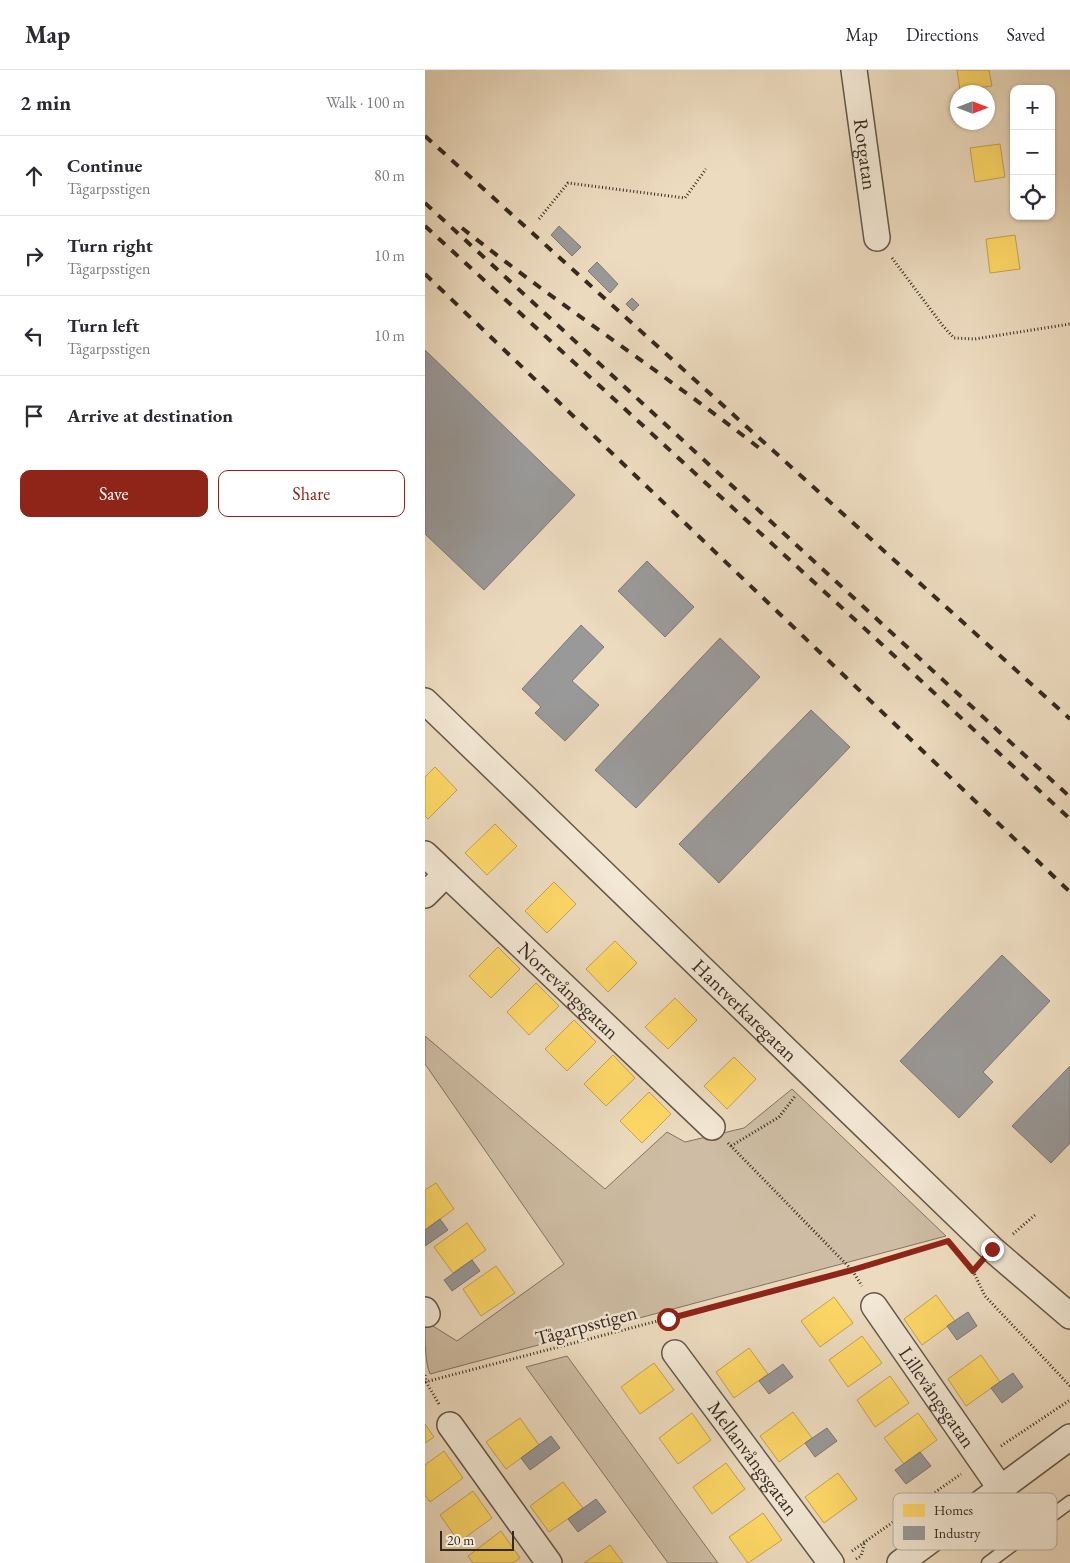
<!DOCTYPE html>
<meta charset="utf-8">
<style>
:root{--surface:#fff;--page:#f2f2f3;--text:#2b2b33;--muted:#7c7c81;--line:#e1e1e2;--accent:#8f2418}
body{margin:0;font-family:"EB Garamond",serif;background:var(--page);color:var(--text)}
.controls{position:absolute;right:15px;top:15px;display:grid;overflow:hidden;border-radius:10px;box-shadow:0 1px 4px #0004}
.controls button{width:45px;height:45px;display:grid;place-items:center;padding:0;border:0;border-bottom:1px solid var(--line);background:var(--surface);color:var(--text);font:25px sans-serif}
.compass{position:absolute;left:525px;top:15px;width:45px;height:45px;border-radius:50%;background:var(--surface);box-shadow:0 1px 4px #0004;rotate:90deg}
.scale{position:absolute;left:15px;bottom:12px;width:74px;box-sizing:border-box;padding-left:5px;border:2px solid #352920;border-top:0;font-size:14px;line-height:18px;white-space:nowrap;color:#352920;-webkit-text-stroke:4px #f3e8d5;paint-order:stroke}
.stop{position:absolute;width:15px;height:15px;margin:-11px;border:4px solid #8f2418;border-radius:50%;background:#fff}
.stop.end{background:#8f2418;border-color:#fff;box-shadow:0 1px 5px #0008}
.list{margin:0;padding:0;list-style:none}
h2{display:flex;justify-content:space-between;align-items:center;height:65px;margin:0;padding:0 20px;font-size:21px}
h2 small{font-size:16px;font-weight:400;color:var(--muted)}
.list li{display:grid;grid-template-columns:32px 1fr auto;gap:15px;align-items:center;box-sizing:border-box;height:80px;padding:0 20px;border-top:1px solid var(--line)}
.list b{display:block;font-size:19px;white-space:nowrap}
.list p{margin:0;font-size:16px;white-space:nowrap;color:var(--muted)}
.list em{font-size:16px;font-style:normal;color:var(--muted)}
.actions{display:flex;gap:10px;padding:15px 20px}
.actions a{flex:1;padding:11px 0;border:1px solid var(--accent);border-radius:10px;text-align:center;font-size:18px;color:var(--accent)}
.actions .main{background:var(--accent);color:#fff}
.icon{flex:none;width:28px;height:28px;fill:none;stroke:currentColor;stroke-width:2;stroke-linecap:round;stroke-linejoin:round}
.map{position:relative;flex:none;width:645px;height:1493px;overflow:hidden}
header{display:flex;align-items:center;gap:30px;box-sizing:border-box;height:70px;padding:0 25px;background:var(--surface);border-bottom:1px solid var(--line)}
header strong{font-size:24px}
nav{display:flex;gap:28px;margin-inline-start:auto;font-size:18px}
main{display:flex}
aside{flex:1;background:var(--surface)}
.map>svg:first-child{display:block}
.green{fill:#cebda4;stroke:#827362}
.homes{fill:#ffd966;stroke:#c2a451}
.industry{fill:#999;stroke:#7b7775}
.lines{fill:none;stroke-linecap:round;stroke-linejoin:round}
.service-casing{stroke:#635648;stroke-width:15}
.minor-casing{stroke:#635648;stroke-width:28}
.path{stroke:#352920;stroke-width:3;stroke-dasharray:1 2.5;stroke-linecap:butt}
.service{stroke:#f3e8d5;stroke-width:12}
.minor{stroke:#f3e8d5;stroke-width:25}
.rail{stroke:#352920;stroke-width:4;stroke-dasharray:9 9;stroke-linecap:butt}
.route{stroke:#8f2418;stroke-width:6}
.labels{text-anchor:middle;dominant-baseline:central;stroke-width:5;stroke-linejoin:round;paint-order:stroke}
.street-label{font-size:20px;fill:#352920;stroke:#f3e8d5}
.key{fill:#f3e8d5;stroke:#baaf9f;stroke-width:1}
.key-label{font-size:14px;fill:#352920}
</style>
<header>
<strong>Map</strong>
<nav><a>Map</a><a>Directions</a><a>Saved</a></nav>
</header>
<main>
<aside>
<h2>2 min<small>Walk · 100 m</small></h2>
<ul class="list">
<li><svg class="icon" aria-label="ahead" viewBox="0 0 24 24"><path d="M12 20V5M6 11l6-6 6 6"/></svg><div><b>Continue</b><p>Tågarpsstigen</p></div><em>80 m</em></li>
<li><svg class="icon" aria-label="right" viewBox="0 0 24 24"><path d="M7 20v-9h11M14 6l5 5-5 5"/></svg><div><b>Turn right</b><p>Tågarpsstigen</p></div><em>10 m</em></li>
<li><svg class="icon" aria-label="left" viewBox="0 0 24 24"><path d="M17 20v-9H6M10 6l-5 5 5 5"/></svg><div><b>Turn left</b><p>Tågarpsstigen</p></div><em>10 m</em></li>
<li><svg class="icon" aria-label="arrive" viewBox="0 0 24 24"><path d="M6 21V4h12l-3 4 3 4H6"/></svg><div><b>Arrive at destination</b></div></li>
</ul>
<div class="actions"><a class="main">Save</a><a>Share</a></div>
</aside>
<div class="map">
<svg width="645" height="1493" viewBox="0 0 645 1493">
<rect width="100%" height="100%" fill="#eddbbf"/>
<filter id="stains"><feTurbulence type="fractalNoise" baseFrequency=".004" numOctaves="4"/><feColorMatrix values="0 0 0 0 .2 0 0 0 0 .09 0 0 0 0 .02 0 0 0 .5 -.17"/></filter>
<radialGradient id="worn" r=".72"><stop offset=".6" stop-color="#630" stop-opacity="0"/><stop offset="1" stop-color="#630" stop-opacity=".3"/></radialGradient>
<g class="green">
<path d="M0 966 180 1119 242 1062 260 1072 319 1058 367 1019 521 1166 5 1304C0 1292 0 1271 0 1256L3 1253 32 1271 139 1194 0 994Z"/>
<path d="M142 1286 293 1493H243L101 1297Z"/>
</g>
<g class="homes">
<path d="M532 0H564L567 16 535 20Z"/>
<path d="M575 74 580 107 550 112 545 78Z"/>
<path d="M590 165 595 199 565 203 561 169Z"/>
<path d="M10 697 32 720 3 749 0 746V707Z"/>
<path d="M70 754 92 776 62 805 40 783Z"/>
<path d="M129 812 151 834 122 863 100 841Z"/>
<path d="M190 871 212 893 183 922 161 899Z"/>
<path d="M73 877 95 899 66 928 44 906Z"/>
<path d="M111 913 134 936 104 965 82 942Z"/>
<path d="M250 928 272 950 243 979 220 957Z"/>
<path d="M149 950 171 972 142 1001 120 979Z"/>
<path d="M188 985 210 1008 181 1036 159 1014Z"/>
<path d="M309 987 331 1009 302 1039 279 1016Z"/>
<path d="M224 1022 246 1044 217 1073 195 1051Z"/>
<path d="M11 1113 29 1139 0 1160V1120Z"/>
<path d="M42 1153 61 1180 28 1203 9 1177Z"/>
<path d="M71 1196 90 1223 56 1246 38 1219Z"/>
<path d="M511 1225 530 1251 497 1275 479 1249Z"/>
<path d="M409 1227 428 1253 395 1277 376 1251Z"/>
<path d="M437 1266 457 1293 423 1317 404 1290Z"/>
<path d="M324 1278 343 1304 309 1328 291 1302Z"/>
<path d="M556 1285 575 1312 541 1336 523 1309Z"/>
<path d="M229 1293 249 1320 215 1344 196 1317Z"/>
<path d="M465 1306 484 1333 450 1357 432 1330Z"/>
<path d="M368 1342 387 1368 354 1392 335 1366Z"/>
<path d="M267 1343 286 1370 253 1394 234 1368Z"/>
<path d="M493 1343 512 1370 479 1394 459 1368Z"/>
<path d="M95 1348 114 1375 81 1399 61 1372Z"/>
<path d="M0 1354 9 1367 0 1373Z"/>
<path d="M19 1381 38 1408 5 1432 0 1425V1395Z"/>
<path d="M301 1393 320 1419 287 1444 268 1417Z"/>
<path d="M413 1403 432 1429 399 1453 380 1427Z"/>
<path d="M138 1412 158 1438 124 1462 105 1436Z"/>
<path d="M48 1421 67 1448 34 1472 15 1445Z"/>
<path d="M338 1443 357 1470 323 1493 304 1467Z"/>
<path d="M76 1461 95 1488 88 1493H48L43 1486Z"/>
<path d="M185 1475 198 1493H159Z"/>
</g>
<g class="industry">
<path d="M134 156 156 177 147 186 126 165Z"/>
<path d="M172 192 193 214 185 223 163 201Z"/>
<path d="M207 228 214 235 208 241 201 234Z"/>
<path d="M0 280 150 425 59 520 0 464Z"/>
<path d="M222 491 269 537 240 567 193 521Z"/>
<path d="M156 555 179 577 147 611 174 635 140 671 110 643 116 637 97 619Z"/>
<path d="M295 568 335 607 211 738 170 700Z"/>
<path d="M386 640 425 677 294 813 254 774Z"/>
<path d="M577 885 625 931 558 1002 568 1012 534 1048 475 991Z"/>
<path d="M645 996V1073L626 1093 587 1056Z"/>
<path d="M15 1149 23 1160 0 1176V1160Z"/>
<path d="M47 1190 55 1201 27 1221 19 1210Z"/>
<path d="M543 1242 552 1256 532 1270 522 1256Z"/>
<path d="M358 1294 368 1307 344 1324 334 1311Z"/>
<path d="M588 1303 598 1317 577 1333 566 1318Z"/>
<path d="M402 1358 412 1371 390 1387 380 1373Z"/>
<path d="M126 1366 135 1378 105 1400 96 1388Z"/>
<path d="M495 1382 506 1396 481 1414 470 1400Z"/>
<path d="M171 1429 181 1442 153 1462 143 1449Z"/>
</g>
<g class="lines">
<defs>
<path id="service" d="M563 1493 645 1432"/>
<g id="minor">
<path id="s1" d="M429 0 452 168"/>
<path id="s2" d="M0 631 567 1179 645 1246"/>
<path id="s3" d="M0 784 287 1057"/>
<path d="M0 825 21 804"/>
<path id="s4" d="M449 1236 576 1419"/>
<path d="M0 1240 2 1244"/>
<path id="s5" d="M250 1283 406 1493"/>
<path d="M25 1355 124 1493"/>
<path d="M475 1493 645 1367"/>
</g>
</defs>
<use href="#service" class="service-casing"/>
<use href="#minor" class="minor-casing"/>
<g class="path">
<path d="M114 149 143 113 260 128 281 99"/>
<path d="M467 188 518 256 529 268 550 269 645 254"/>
<path d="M303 1073 427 1200 437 1216"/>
<path d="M306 1076 354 1047 371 1025"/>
<path d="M588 1164 610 1145"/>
<path d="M528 1179 548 1201 552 1196"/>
<path d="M548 1201 560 1226 645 1316"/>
<path d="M243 1249 245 1260"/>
<path d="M0 1305 1 1312 14 1334"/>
<path d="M0 1312 427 1200 523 1172"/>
<path d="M576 1376 645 1330"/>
<path d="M427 1481 536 1404"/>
<path d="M431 1489 436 1486 440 1471"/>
</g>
<use href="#service" class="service"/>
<use href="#minor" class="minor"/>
<g class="rail">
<path d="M0 66 645 649"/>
<path d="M0 133 645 727"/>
<path d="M0 156 450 568 645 749"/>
<path d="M37 158C135 236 240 304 338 381"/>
<path d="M0 204 645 822"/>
</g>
</g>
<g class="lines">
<path class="route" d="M243 1249 427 1200 523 1171 548 1201 567 1179"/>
</g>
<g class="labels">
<g class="street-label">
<text stroke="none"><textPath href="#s1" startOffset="85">Rotgatan</textPath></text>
<text stroke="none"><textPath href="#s3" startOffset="198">Norrevångsgatan</textPath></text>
<text stroke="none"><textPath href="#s2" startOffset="445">Hantverkaregatan</textPath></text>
<text transform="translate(161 1255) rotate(-15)">Tågarpsstigen</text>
<text stroke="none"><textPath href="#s4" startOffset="111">Lillevångsgatan</textPath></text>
<text stroke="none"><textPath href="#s5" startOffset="131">Mellanvångsgatan</textPath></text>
</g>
</g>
<rect x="468" y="1423" width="164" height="57" rx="8" class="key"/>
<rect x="478" y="1434" width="22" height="13" fill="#ffd966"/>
<rect x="478" y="1456" width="22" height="14" fill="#999"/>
<g class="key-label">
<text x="509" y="1445">Homes</text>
<text x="509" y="1468">Industry</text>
</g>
<rect width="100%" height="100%" filter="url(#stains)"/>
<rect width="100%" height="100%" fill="url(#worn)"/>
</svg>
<div class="controls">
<button>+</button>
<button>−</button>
<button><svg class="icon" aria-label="locate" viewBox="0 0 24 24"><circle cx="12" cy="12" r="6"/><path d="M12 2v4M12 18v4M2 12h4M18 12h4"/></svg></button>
</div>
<svg class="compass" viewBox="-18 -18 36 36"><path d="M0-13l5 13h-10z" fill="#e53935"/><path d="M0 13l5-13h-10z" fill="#7c7c81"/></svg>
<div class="scale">20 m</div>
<div class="stop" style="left:243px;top:1249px"></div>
<div class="stop end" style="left:567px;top:1179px"></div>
</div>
</main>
